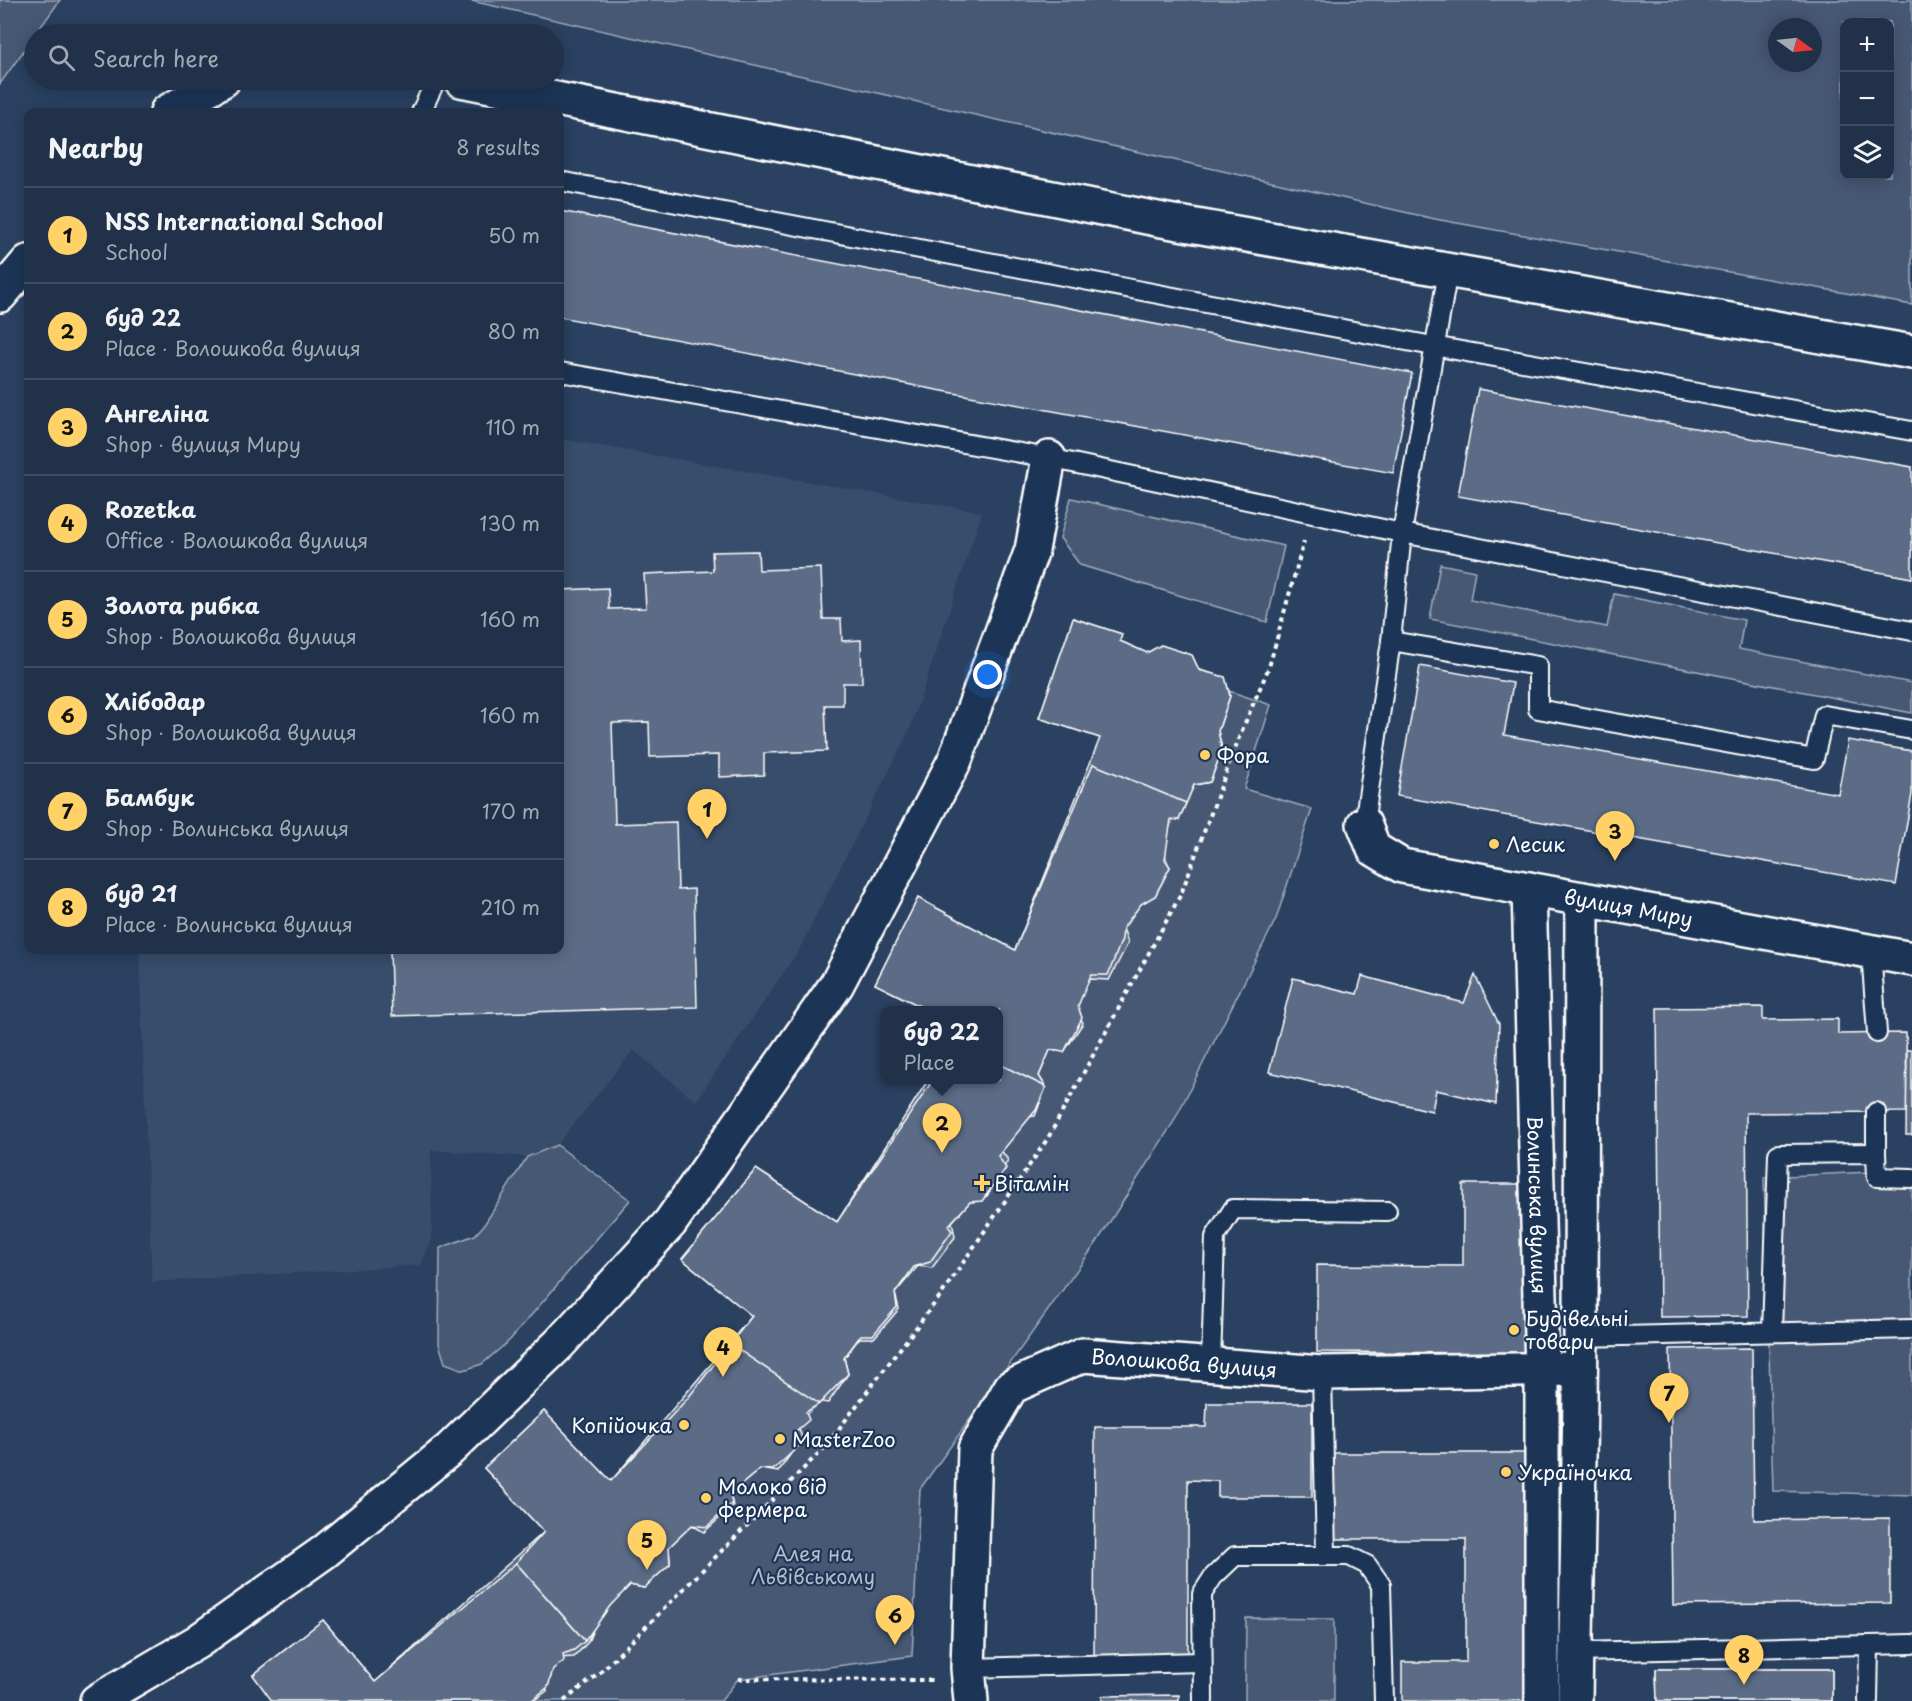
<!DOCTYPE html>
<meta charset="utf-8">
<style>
:root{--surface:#203149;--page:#2d3d53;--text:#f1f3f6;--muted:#a2a9b4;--line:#3d4c61;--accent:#ffd166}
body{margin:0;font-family:"Playpen Sans",sans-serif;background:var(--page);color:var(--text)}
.controls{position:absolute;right:18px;top:18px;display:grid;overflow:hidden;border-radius:12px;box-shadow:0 3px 15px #0003}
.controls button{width:54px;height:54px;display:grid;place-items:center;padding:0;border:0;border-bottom:2px solid var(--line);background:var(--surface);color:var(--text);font:30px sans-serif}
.compass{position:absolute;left:1768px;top:18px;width:54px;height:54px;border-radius:50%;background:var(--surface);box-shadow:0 3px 15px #0003;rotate:105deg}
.you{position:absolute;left:988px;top:675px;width:21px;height:21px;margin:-15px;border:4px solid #fff;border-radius:50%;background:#1a73e8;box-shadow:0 0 0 9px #1a73e833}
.badge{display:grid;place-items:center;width:39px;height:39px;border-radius:50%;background:var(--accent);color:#111;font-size:20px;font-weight:700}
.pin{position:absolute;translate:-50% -50px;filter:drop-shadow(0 2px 3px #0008)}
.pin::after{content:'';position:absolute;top:32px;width:21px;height:18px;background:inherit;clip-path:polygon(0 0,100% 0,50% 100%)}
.popup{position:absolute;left:880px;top:1006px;width:123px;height:78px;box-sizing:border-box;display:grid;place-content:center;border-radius:12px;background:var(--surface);filter:drop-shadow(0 2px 4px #0005);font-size:20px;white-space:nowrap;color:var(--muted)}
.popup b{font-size:22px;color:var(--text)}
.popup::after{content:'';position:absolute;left:50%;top:100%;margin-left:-12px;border:12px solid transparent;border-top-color:var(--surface)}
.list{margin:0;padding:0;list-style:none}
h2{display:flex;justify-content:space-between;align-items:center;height:78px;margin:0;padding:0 24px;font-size:26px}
h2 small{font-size:20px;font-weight:400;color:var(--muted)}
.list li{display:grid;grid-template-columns:39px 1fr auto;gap:18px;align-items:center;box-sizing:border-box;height:96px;padding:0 24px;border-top:2px solid var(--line)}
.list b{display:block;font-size:22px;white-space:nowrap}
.list p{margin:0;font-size:20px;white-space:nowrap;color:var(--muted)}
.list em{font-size:20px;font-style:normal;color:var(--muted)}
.icon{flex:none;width:33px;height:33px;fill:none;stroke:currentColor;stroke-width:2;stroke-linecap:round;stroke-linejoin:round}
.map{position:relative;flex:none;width:1912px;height:1701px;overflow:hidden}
.search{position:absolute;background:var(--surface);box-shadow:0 3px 15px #0003;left:24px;top:24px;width:540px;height:66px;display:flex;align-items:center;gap:15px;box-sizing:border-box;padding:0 21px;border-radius:33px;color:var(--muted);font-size:22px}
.panel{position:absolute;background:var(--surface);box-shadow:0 3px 15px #0003;left:24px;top:108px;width:540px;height:846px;border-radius:12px}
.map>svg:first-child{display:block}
.built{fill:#394e6c}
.green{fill:#465975;stroke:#a2acba;stroke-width:1.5;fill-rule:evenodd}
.building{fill:#5b6c86;stroke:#fff;stroke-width:1.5}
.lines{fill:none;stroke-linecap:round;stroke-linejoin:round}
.service-casing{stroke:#fff;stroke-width:22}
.minor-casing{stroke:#fff;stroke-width:38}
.path{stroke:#fff;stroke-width:4;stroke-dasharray:4.5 4.5;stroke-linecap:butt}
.service{stroke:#1d3557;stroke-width:18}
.minor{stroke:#1d3557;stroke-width:33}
.poi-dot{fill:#ffd166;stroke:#1d3557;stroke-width:2}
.labels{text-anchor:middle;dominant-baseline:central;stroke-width:4.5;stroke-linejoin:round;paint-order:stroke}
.poi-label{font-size:20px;fill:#fff;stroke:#1d3557;text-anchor:start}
.street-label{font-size:20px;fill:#fff;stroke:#1d3557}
.park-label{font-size:20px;fill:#b5bdc8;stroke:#1d3557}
</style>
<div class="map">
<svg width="1912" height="1701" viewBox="0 0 1912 1701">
<rect width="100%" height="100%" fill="#2a4161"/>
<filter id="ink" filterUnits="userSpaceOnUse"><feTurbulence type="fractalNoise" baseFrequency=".0167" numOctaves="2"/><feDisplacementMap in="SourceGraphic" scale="12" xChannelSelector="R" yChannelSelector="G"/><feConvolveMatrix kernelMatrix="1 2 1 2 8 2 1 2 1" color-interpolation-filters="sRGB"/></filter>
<g filter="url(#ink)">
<path class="built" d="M560 439 982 512 910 729 799 950 696 1101 633 1050 557 1145 527 1157 431 1150 432 1239 421 1265 152 1282 139 950H560Z"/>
<g class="green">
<path d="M0 0H60L0 84Z"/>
<path d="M467 0H1912V305L1435 219ZM1844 22H1890V176H1844ZM1777 27H1813V63H1777Z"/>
<path d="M1071 498 1284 546 1267 622 1080 565 1060 538Z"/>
<path d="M1440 564 1475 571 1470 600 1607 627 1614 594 1744 620 1739 649 1912 683V713L1430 619Z"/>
<path d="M1229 691 1271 705 1244 789 1312 809 1276 919 1173 1123 1097 1242 920 1489 912 1656 738 1679 721 1701H531L548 1687 553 1669 563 1654 630 1585 644 1588 670 1564 669 1547 692 1525 707 1527 730 1494 760 1469 774 1470 797 1447C794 1417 803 1419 822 1401 831 1392 839 1383 848 1374L844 1358 948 1226 970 1202 982 1201 1006 1169 998 1156 1036 1110 1046 1087 1039 1076 1050 1050 1082 1018 1078 1006 1091 975 1141 904 1155 896 1170 867C1155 841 1180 806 1194 785L1210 782 1222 750 1218 731 1230 696Z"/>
<path d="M557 1145 630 1200 510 1340 482 1364 464 1370 445 1363 439 1344 440 1248 475 1235 484 1225 527 1157Z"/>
<path d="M1912 1170V1495L1773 1491 1764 1177Z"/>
<path d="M1246 1618 1334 1619V1701H1245Z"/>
</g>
<g class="building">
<path d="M560 211 1412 373 1393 473 937 390 560 317Z"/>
<path d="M1478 389 1912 467V578L1458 496Z"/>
<path d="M758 551 759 570 821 568 823 619H841L842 641 861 640 862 683H843V705H825L827 751 764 753V775L719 777V755L650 757 649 722 612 723 615 824 676 822 678 890 694 889 697 1007 392 1016 390 950H560V590L608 588 609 609 646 608 644 574 713 571 712 552Z"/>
<path d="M1073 618 1122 634 1120 641 1147 653 1161 645 1192 655 1199 670 1225 677 1230 696 1218 731 1222 750 1210 782 1194 785 1186 803 1093 764 1100 738 1039 718Z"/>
<path d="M1073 618 1122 634 1120 641 1147 653 1161 645 1192 655 1199 670 1225 677 1230 696 1218 731 1222 750 1210 782 1194 785 1179 820 1171 819 1158 855 1170 867 1155 896 1138 899 1123 928 1128 943 1109 980 1090 979 1074 1005 1083 1023 1064 1052 1050 1050 1039 1076 1046 1087 1035 1116 1016 1118 998 1146 1008 1160 987 1196 973 1198 952 1222 955 1237 932 1268 918 1266 895 1293 899 1309 874 1338H859L844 1358 848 1374 828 1403 815 1401 797 1421 802 1438 778 1472 760 1469 730 1494 733 1506 704 1532 692 1525 669 1547 670 1564 644 1588 630 1585 598 1617 588 1642 574 1657 557 1658 544 1675 547 1691 533 1701H273L253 1675 323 1620 375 1682 544 1532 484 1468 544 1411 611 1481 752 1316 682 1259 756 1169 837 1222 928 1080H999V1010H927L875 984 918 898 1015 950 1100 738 1039 718Z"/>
<path d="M1420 666 1513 683 1504 735 1838 794 1848 740 1912 751V794L1896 885 1397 796Z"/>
<path d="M1093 764 1186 803 1179 820 1171 819 1165 859 1170 867 1155 896 1141 904 1123 928 1122 939 1108 975H1091L1078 1006 1082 1018 1064 1052 1050 1050 1039 1076 1046 1087 999 1064V1010H928L875 984 918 898 1015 950Z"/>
<path d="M1475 975 1499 1024 1496 1104 1436 1090 1432 1111 1269 1072 1293 978 1357 994 1362 976 1464 1003Z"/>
<path d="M1763 1007V1020L1838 1019V1034L1906 1033 1907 1112 1746 1113 1748 1316 1660 1317 1657 1008Z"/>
<path d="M1907 1050H1912V1135H1906Z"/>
<path d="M999 1064 1046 1087 1036 1110 998 1156 1006 1168 982 1201 970 1202 948 1226 952 1231 930 1262 914 1267 895 1293 897 1307 873 1335H861L844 1358 848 1374 819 1404 730 1344 752 1316 682 1259 756 1169 837 1222 933 1080H999Z"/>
<path d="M1463 1184H1527L1526 1353 1317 1352V1265L1463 1266Z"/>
<path d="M730 1344 819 1404 806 1412 809 1420 796 1431 798 1447 773 1470 760 1469 730 1494 732 1503 707 1527 692 1525 669 1547 670 1564 644 1588 630 1585 610 1606 585 1641 516 1563 544 1532 484 1468 544 1411 611 1481 688 1398Z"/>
<path d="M1752 1348 1754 1520 1890 1518V1603L1673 1605 1670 1349Z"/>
<path d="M1207 1403H1312V1497H1218V1481L1188 1480V1657H1094L1095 1427H1206Z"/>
<path d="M1332 1453H1528V1701H1402V1662H1466V1539H1332Z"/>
<path d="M516 1563 585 1641 574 1650 563 1654 564 1661 553 1669 548 1687 531 1701H272L253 1675 323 1620 375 1682Z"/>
<path d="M1656 1669H1832V1701H1657Z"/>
<path d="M1656 1669H1832V1701H1657Z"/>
<path d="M1179 1695V1701H1102V1696Z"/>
</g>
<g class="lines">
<defs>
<g id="service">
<path d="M421 112 436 80"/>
<path d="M560 181 1433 346 1912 431"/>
<path d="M560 372 1049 458 1402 533 1448 271"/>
<path d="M1391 641 1538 666V709L1814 759 1824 715 1912 730"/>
<path d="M1364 824 1391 641 1402 533 1912 631"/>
<path d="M1871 951 1877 1033"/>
<path d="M1876 1153V1112"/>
<path d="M1772 1332 1778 1154 1876 1153 1877 1177 1912 1178"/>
<path d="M1581 1337 1912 1329"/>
<path d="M1211 1364 1215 1237 1233 1209 1387 1211"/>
<path d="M1322 1373 1326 1556"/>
<path d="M1576 1652 1912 1644"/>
<path d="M968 1668 1202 1662"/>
<path d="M1203 1701 1202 1594 1213 1577 1235 1556H1349L1367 1565 1381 1585 1384 1701"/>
<path d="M1868 1701 1869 1645"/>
</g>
<g id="minor">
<path d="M461 80 1162 220 1912 352"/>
<path d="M167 112 223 80"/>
<path d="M0 295 28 262"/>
<path id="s1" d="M1364 824 1374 849 1402 866 1912 959"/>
<path id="s2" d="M1529 889 1542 1371V1701"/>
<path d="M97 1701 197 1642 324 1552 450 1449 559 1344 670 1223 837 984 955 760 1032 550 1049 458"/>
<path id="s3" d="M971 1701 968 1668 975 1449 1011 1387 1083 1355 1322 1373 1580 1369"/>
<path d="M1575 1701 1581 1337 1582 899"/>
</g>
</defs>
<use href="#service" class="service-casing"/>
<use href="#minor" class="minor-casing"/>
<g class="path">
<path d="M738 1679 933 1680"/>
<path d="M564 1701 602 1671 825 1447 941 1295 1048 1138 1181 894 1240 735 1269 667 1304 541"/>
</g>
<use href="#service" class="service"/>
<use href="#minor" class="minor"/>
</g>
</g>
<g class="poi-dot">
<circle cx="1205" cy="755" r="6"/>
<circle cx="1494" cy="844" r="6"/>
<path d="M979 1174h6v6h6v6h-6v6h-6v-6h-6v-6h6z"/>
<circle cx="1514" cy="1330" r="6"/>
<circle cx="684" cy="1425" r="6"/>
<circle cx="780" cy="1439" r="6"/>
<circle cx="1506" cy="1472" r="6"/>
<circle cx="706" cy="1498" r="6"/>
</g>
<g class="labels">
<g class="poi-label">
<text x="1217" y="755">Фора</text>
<text x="1506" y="844">Лесик</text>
<text x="994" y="1183">Вітамін</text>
<text x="1526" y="1318">Будівельні<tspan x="1526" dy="23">товари</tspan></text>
<text x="672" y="1425" text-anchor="end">Копійочка</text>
<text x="792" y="1439">MasterZoo</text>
<text x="1518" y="1472">Україночка</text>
<text x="718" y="1486">Молоко від<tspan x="718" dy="23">фермера</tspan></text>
</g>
<g class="street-label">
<text stroke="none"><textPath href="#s1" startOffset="290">вулиця Миру</textPath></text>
<text stroke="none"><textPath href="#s2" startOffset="316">Волинська вулиця</textPath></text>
<text stroke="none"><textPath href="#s3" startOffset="504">Волошкова вулиця</textPath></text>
</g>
<g class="park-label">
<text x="813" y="1553">Алея на<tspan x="813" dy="23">Львівському</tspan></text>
</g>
</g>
</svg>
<div class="controls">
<button>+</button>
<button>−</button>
<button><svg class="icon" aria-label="layers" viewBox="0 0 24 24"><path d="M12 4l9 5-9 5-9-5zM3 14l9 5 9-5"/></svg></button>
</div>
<svg class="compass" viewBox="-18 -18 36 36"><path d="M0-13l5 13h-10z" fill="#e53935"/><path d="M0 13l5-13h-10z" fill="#a2a9b4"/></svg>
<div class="you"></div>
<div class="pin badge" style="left:707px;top:839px">1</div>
<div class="pin badge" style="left:942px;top:1153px">2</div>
<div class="popup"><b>буд 22</b>Place</div>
<div class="pin badge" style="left:1615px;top:861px">3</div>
<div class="pin badge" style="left:723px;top:1377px">4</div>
<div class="pin badge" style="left:647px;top:1570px">5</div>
<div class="pin badge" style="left:895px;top:1645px">6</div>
<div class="pin badge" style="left:1669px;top:1423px">7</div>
<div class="pin badge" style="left:1744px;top:1685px">8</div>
<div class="search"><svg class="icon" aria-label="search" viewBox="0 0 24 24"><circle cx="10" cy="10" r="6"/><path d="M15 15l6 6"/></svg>Search here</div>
<section class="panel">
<h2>Nearby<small>8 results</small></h2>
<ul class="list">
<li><span class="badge">1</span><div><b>NSS International School</b><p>School</p></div><em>50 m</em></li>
<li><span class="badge">2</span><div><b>буд 22</b><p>Place · Волошкова вулиця</p></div><em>80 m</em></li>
<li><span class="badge">3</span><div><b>Ангеліна</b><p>Shop · вулиця Миру</p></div><em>110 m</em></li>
<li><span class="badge">4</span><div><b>Rozetka</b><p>Office · Волошкова вулиця</p></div><em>130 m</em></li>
<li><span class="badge">5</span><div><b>Золота рибка</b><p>Shop · Волошкова вулиця</p></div><em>160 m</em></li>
<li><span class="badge">6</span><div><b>Хлібодар</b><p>Shop · Волошкова вулиця</p></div><em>160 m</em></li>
<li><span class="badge">7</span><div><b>Бамбук</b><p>Shop · Волинська вулиця</p></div><em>170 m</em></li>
<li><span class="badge">8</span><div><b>буд 21</b><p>Place · Волинська вулиця</p></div><em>210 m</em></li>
</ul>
</section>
</div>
